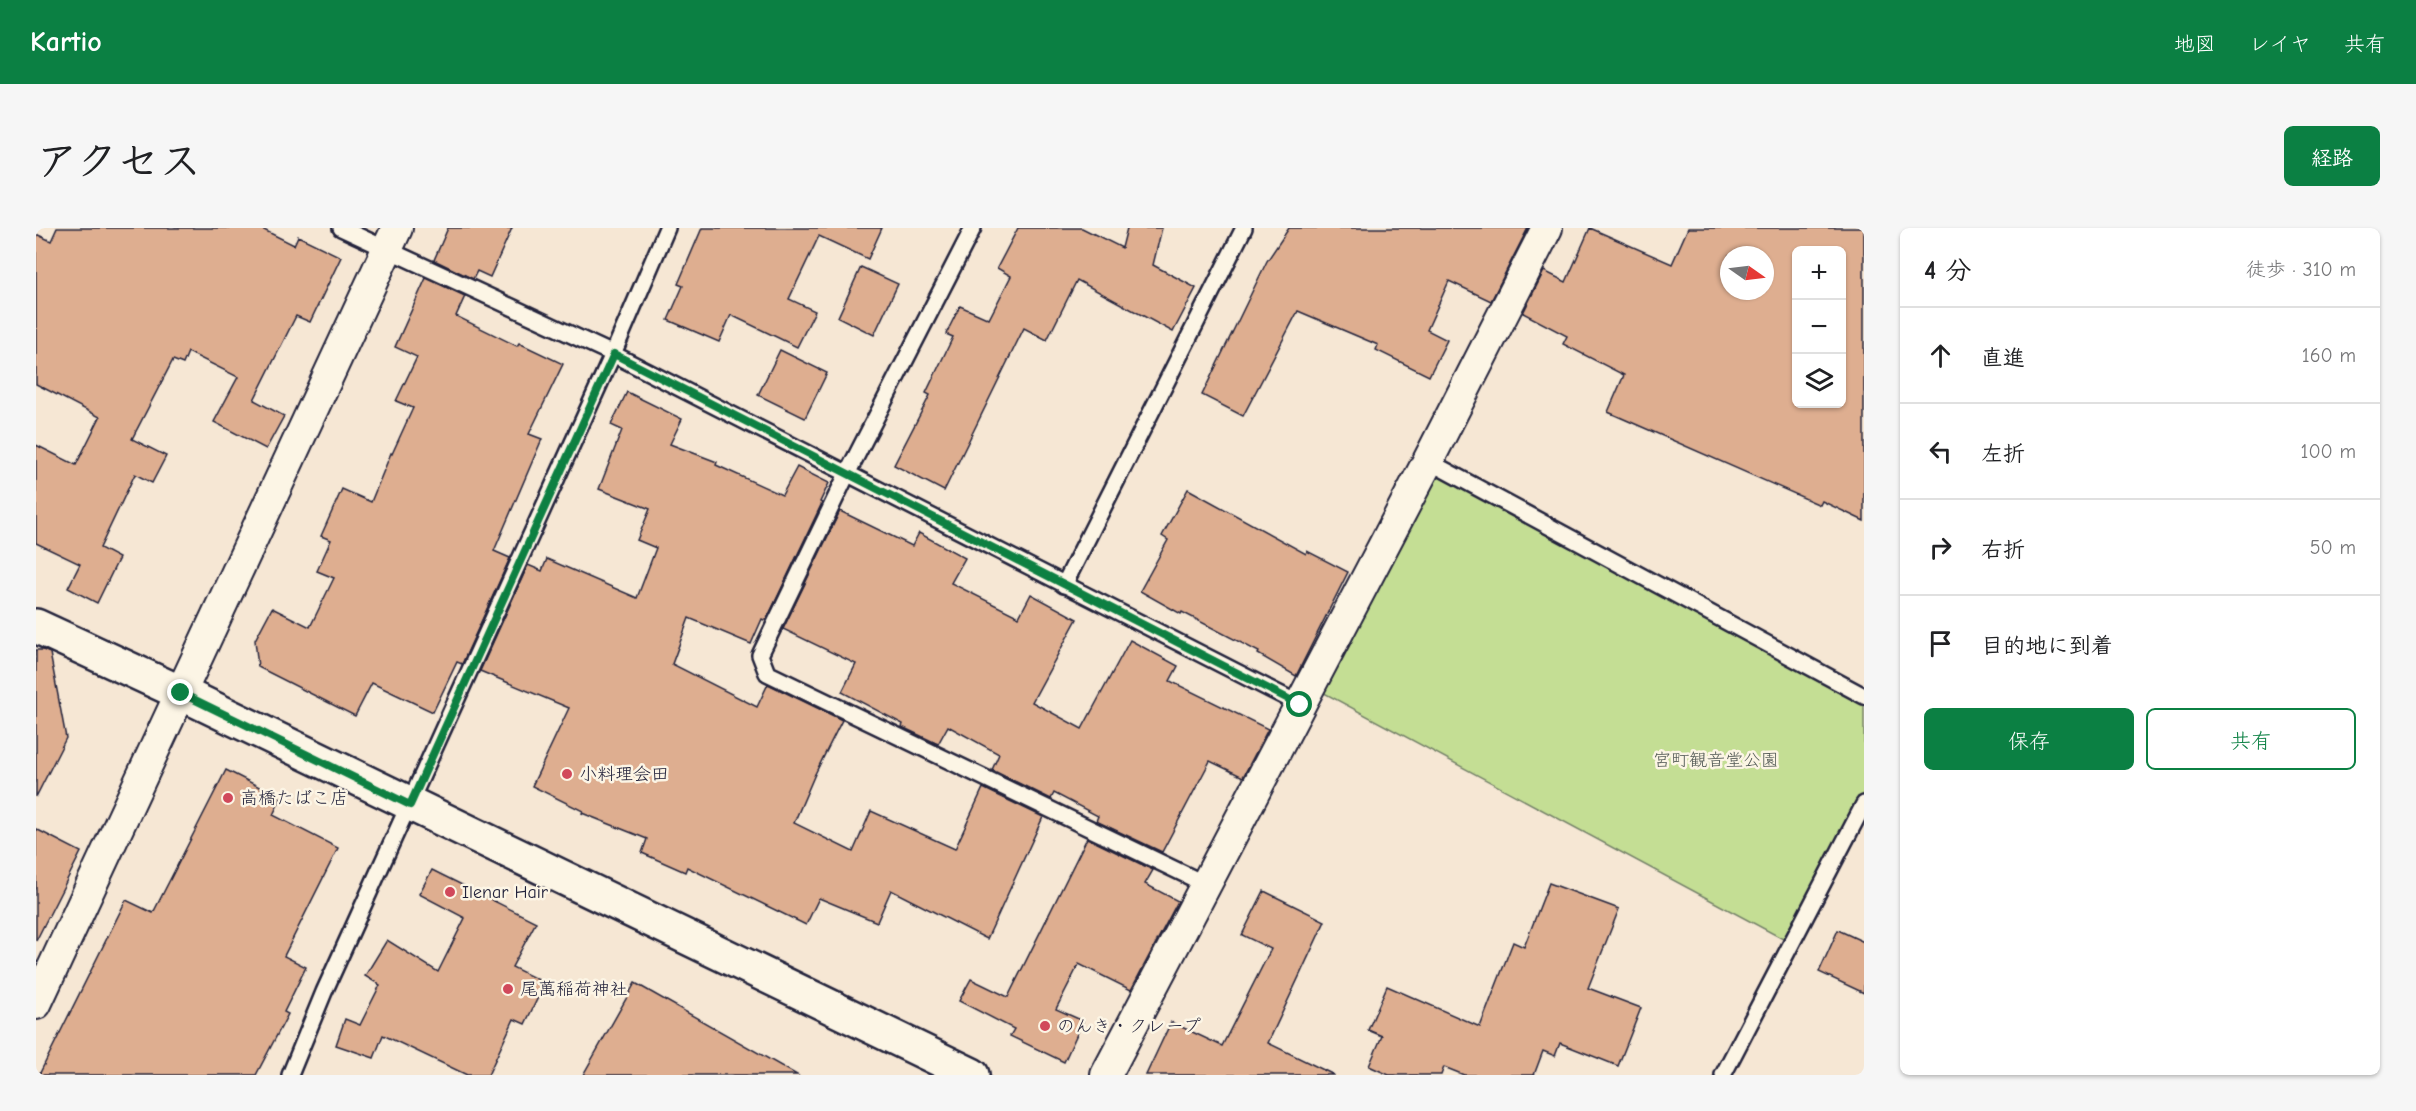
<!DOCTYPE html>
<html lang="ja">
<meta charset="utf-8">
<style>
:root{--surface:#fff;--page:#f6f6f6;--text:#202124;--muted:#757577;--line:#e0e0e0;--accent:#0b8043}
body{margin:0;font-family:"Comic Neue","Klee One",sans-serif;background:var(--page);color:var(--text)}
.controls{position:absolute;right:18px;top:18px;display:grid;overflow:hidden;border-radius:9px;box-shadow:0 2px 4px #0004}
.controls button{width:54px;height:54px;display:grid;place-items:center;padding:0;border:0;border-bottom:2px solid var(--line);background:var(--surface);color:var(--text);font:30px sans-serif}
.compass{position:absolute;left:1684px;top:18px;width:54px;height:54px;border-radius:50%;background:var(--surface);box-shadow:0 2px 4px #0004;rotate:104deg}
.stop{position:absolute;width:18px;height:18px;margin:-14px;border:4px solid #0b8043;border-radius:50%;background:#fff}
.stop.end{background:#0b8043;border-color:#fff;box-shadow:0 2px 6px #0008}
.list{margin:0;padding:0;list-style:none}
h2{display:flex;justify-content:space-between;align-items:center;height:78px;margin:0;padding:0 24px;font-size:26px}
h2 small{font-size:20px;font-weight:400;color:var(--muted)}
.list li{display:grid;grid-template-columns:39px 1fr auto;gap:18px;align-items:center;box-sizing:border-box;height:96px;padding:0 24px;border-top:2px solid var(--line)}
.list b{display:block;font-size:22px;white-space:nowrap}
.list em{font-size:20px;font-style:normal;color:var(--muted)}
.actions{display:flex;gap:12px;padding:18px 24px}
.actions a{flex:1;padding:14px 0;border:2px solid var(--accent);border-radius:9px;text-align:center;font-size:21px;color:var(--accent)}
.actions .main{background:var(--accent);color:#fff}
.icon{flex:none;width:33px;height:33px;fill:none;stroke:currentColor;stroke-width:2;stroke-linecap:round;stroke-linejoin:round}
.map{position:relative;flex:none;width:1828px;height:847px;overflow:hidden;border-radius:9px}
header{display:flex;align-items:center;gap:36px;box-sizing:border-box;height:84px;padding:0 30px;background:var(--accent);color:#fff}
header strong{font-size:28px}
nav{display:flex;gap:33px;margin-inline-start:auto;font-size:21px}
.intro{display:flex;align-items:center;justify-content:space-between;box-sizing:border-box;height:144px;padding:0 36px}
h1{margin:0;font-size:42px}
.button{padding:15px 27px;border-radius:9px;background:var(--accent);color:#fff;font-size:21px;font-weight:700}
main{display:flex;gap:36px;padding:0 36px}
aside{flex:1;background:var(--surface);border-radius:9px;box-shadow:0 2px 4px #0004}
.map>svg:first-child{display:block}
.green{fill:#c4de94;stroke:#738068;stroke-width:1.5}
.building{fill:#deae90;stroke:#22223b;stroke-width:1.5;fill-rule:evenodd}
.lines{fill:none;stroke-linecap:round;stroke-linejoin:round}
.service-casing{stroke:#22223b;stroke-width:20}
.minor-casing{stroke:#22223b;stroke-width:34}
.tertiary-casing{stroke:#22223b;stroke-width:38}
.service{stroke:#fcf5e5;stroke-width:15}
.minor{stroke:#fcf5e5;stroke-width:30}
.tertiary{stroke:#fcf5e5;stroke-width:33}
.route{stroke:#0b8043;stroke-width:8}
.poi-dot{fill:#d1495b;stroke:#fcf5e5;stroke-width:2}
.labels{text-anchor:middle;dominant-baseline:central;stroke-width:5;stroke-linejoin:round;paint-order:stroke}
.park-label{font-size:18px;fill:#535a56;stroke:#fcf5e5}
.poi-label{font-size:18px;fill:#22223b;stroke:#fcf5e5;text-anchor:start}
</style>
<header>
<strong>Kartio</strong>
<nav><a>地図</a><a>レイヤ</a><a>共有</a></nav>
</header>
<div class="intro"><h1>アクセス</h1><a class="button">経路</a></div>
<main>
<div class="map">
<svg width="1828" height="847" viewBox="0 0 1828 847">
<rect width="100%" height="100%" fill="#f6e7d4"/>
<filter id="ink" filterUnits="userSpaceOnUse"><feTurbulence type="fractalNoise" baseFrequency=".0167" numOctaves="2"/><feDisplacementMap in="SourceGraphic" scale="12" xChannelSelector="R" yChannelSelector="G"/><feConvolveMatrix kernelMatrix="1 2 1 2 8 2 1 2 1" color-interpolation-filters="sRGB"/></filter>
<g filter="url(#ink)">
<path class="green" d="M1392 233 1828 468V568L1747 711 1275 458Z"/>
<g class="building">
<path d="M21 0H224L258 17 262 8 305 29 274 94 260 88 218 172 248 188 230 221 178 194 202 149 152 124 147 136 137 132 96 211 130 228 116 255 99 246 64 320 83 330 61 375 32 360 44 336 0 315V217L40 237 64 189 0 156V6L15 13Z"/>
<path d="M412 0H476L454 49 441 43 437 51 398 32Z"/>
<path d="M666 0H846L832 31 783 8 753 71 779 83 761 119 695 87 683 114 632 92 647 58 642 56Z"/>
<path d="M982 0H1046L1086 20 1091 0H1126L1117 37 1160 60 1137 104 1041 52 1011 112 988 100 908 263 858 237 894 167 890 165 917 109 910 106 924 78 953 91 975 48 961 40Z"/>
<path d="M1253 0H1492L1455 73 1413 53 1391 102 1411 112 1393 148 1340 122 1342 117 1262 83 1207 188 1166 167 1231 33Z"/>
<path d="M1554 0 1636 36 1652 0H1828V293L1786 273 1784 277 1572 184 1588 147 1527 116 1531 108 1487 85 1508 43 1530 54ZM1761 22H1806V176H1761ZM1693 27H1729V63H1693Z"/>
<path d="M825 39 862 56 838 107 802 89Z"/>
<path d="M390 50 429 68 420 88 481 118 483 115 527 136 493 206 506 211 458 323 474 330 426 436 421 434 397 484 336 455 319 488 222 439 219 412 236 380 274 399 298 350 281 343 295 312 285 308 306 261 335 274 355 225 356 226 377 180 360 173 381 129 359 119Z"/>
<path d="M744 122 791 145 769 190 722 167Z"/>
<path d="M591 164 646 191 634 216 681 234 680 237 746 267 761 239 793 255 784 274 786 275 730 393 726 391 715 416 653 390 636 436 721 479 732 456 806 492 779 546 758 595 817 624 835 583 919 621 947 560 1007 589 951 711 855 662 841 694 783 670 770 697 651 639 649 644 606 625 611 611 546 585 547 583 496 558 533 480 444 443 492 337 506 343 511 331 601 370 620 320 601 312 614 281 563 261 586 202 575 197Z"/>
<path d="M1152 261 1270 326 1271 323 1312 344 1260 448 1222 426 1223 424 1146 384 1145 386 1104 363 1132 312 1126 308Z"/>
<path d="M804 283 876 318 883 305 929 330 915 355 983 389 995 366 1041 391 996 474 1046 501 1094 412 1142 438 1134 453 1232 501 1207 549 1174 533 1126 624 1060 593 1062 588 1018 565 1015 571 956 542 963 526 912 498 902 516 866 499 867 496 806 464 820 436 747 401Z"/>
<path d="M0 422H7L14 425 30 510 0 569Z"/>
<path d="M190 542 245 570 237 587 302 620 248 728 270 739 248 784 252 786 220 847H3L90 672 117 685Z"/>
<path d="M0 601 45 624 0 713Z"/>
<path d="M1051 610 1117 642 1109 656 1142 673 1095 762 1043 736 1020 781 1047 793 1028 834 974 808 978 801 923 773 935 751 972 769Z"/>
<path d="M396 642 500 694 476 739 509 755 489 796 478 791 452 847H431L347 807 338 830 300 817 309 791 324 797 344 757 329 748 351 712 402 744 429 690 383 666Z"/>
<path d="M1513 655 1583 681 1552 760 1605 780 1582 838 1524 815 1519 828 1507 823 1498 847H1428L1408 839 1405 847H1353L1333 838 1346 808 1332 802 1351 758 1444 799 1477 714 1488 719Z"/>
<path d="M1228 663 1289 693 1232 815 1298 847H1110L1135 794 1186 818 1235 721 1206 707Z"/>
<path d="M1802 702 1828 714V765L1783 744Z"/>
<path d="M599 755 761 847H547Z"/>
</g>
<g class="lines">
<defs>
<g id="service">
<path d="M305 0 577 126 1265 477"/>
<path d="M937 0 812 244 724 427 731 445 1171 657"/>
<path d="M1392 233 1828 468"/>
<path d="M1028 357 1208 0"/>
<path d="M254 847 288 764 577 126 631 0"/>
<path d="M1687 847 1828 576"/>
</g>
<g id="minor">
<path d="M0 776 361 0"/>
<path d="M1070 847 1392 233 1511 0"/>
</g>
<path id="tertiary" d="M0 398 145 465 936 847"/>
</defs>
<use href="#service" class="service-casing"/>
<use href="#minor" class="minor-casing"/>
<use href="#tertiary" class="tertiary-casing"/>
<use href="#service" class="service"/>
<use href="#minor" class="minor"/>
<use href="#tertiary" class="tertiary"/>
</g>
</g>
<g class="lines" filter="url(#ink)">
<path class="route" d="M145 465 374 577 578 126 1264 477"/>
</g>
<g class="poi-dot">
<circle cx="531" cy="546" r="6"/>
<circle cx="192" cy="570" r="6"/>
<circle cx="414" cy="664" r="6"/>
<circle cx="472" cy="761" r="6"/>
<circle cx="1009" cy="798" r="6"/>
</g>
<g class="labels">
<g class="park-label">
<text x="1680" y="532">宮町観音堂公園</text>
</g>
<g class="poi-label">
<text x="543" y="546">小料理会田</text>
<text x="204" y="570">高橋たばこ店</text>
<text x="426" y="664">Ilenar Hair</text>
<text x="484" y="761">尾萬稲荷神社</text>
<text x="1021" y="798">のんき・クレープ</text>
</g>
</g>
</svg>
<div class="controls">
<button>+</button>
<button>−</button>
<button><svg class="icon" aria-label="layers" viewBox="0 0 24 24"><path d="M12 4l9 5-9 5-9-5zM3 14l9 5 9-5"/></svg></button>
</div>
<svg class="compass" viewBox="-18 -18 36 36"><path d="M0-13l5 13h-10z" fill="#e53935"/><path d="M0 13l5-13h-10z" fill="#757577"/></svg>
<div class="stop" style="left:1264px;top:477px"></div>
<div class="stop end" style="left:145px;top:465px"></div>
</div>
<aside>
<h2>4 分<small>徒歩 · 310 m</small></h2>
<ul class="list">
<li><svg class="icon" aria-label="ahead" viewBox="0 0 24 24"><path d="M12 20V5M6 11l6-6 6 6"/></svg><div><b>直進</b></div><em>160 m</em></li>
<li><svg class="icon" aria-label="left" viewBox="0 0 24 24"><path d="M17 20v-9H6M10 6l-5 5 5 5"/></svg><div><b>左折</b></div><em>100 m</em></li>
<li><svg class="icon" aria-label="right" viewBox="0 0 24 24"><path d="M7 20v-9h11M14 6l5 5-5 5"/></svg><div><b>右折</b></div><em>50 m</em></li>
<li><svg class="icon" aria-label="arrive" viewBox="0 0 24 24"><path d="M6 21V4h12l-3 4 3 4H6"/></svg><div><b>目的地に到着</b></div></li>
</ul>
<div class="actions"><a class="main">保存</a><a>共有</a></div>
</aside>
</main>
